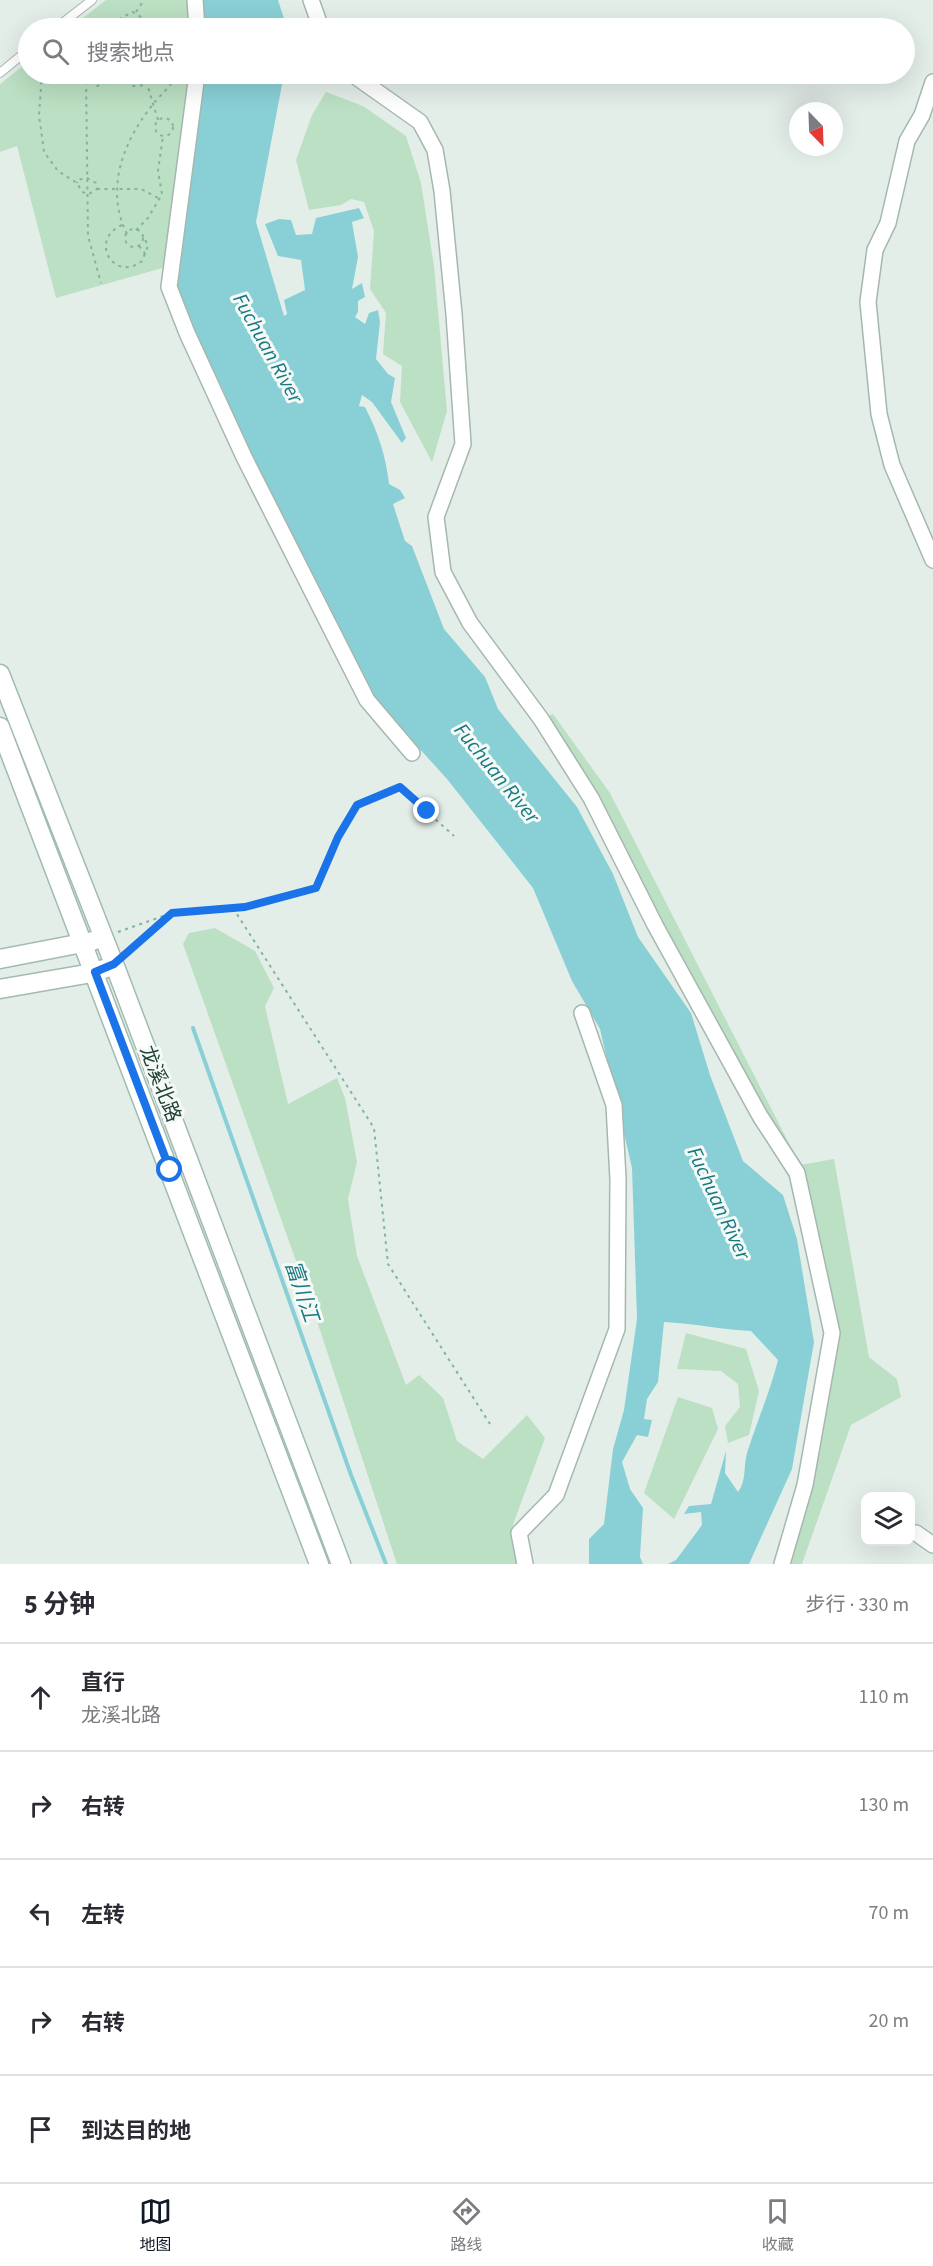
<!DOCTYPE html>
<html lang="zh">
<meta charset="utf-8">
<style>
:root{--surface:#fff;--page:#f2f2f3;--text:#2b2b33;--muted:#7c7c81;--line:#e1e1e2;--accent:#111827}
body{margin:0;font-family:"Source Sans 3","Noto Sans SC",sans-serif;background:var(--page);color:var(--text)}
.controls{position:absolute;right:18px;bottom:18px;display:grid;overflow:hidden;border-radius:12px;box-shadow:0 6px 24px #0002}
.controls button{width:54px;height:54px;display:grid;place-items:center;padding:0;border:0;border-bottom:2px solid var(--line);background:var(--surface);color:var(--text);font:30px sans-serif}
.compass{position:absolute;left:789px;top:102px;width:54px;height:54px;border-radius:50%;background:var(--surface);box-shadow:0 6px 24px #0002;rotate:157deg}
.stop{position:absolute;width:18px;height:18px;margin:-14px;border:4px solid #1a73e8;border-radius:50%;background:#fff}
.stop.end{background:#1a73e8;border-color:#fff;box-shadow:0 2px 6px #0008}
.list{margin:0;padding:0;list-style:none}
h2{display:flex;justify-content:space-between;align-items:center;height:78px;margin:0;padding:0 24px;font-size:26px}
h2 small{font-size:20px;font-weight:400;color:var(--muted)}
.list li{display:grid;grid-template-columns:39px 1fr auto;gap:18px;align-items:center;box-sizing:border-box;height:108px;padding:0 24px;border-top:2px solid var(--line)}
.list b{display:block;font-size:22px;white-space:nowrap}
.list p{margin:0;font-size:20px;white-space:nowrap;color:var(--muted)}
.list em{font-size:20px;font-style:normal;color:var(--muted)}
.icon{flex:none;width:33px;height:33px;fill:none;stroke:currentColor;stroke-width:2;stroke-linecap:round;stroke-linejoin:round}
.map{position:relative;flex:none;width:933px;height:1564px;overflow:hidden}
.search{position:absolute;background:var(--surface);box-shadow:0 6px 24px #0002;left:18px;right:18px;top:18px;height:66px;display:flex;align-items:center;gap:15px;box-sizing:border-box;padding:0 21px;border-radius:33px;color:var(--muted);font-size:22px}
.sheet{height:618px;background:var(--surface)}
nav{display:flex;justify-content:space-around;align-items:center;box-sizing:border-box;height:84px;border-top:2px solid var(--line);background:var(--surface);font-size:16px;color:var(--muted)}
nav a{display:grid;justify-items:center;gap:3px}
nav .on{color:var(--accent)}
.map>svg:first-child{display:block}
.green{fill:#bce0c3}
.water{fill:#89d0d6}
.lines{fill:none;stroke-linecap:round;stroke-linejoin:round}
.stream{stroke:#89d0d6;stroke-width:4}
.lane-casing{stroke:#a6b7b0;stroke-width:10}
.street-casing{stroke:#a6b7b0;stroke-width:18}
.secondary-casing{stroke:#a1bbb0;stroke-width:21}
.path{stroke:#82b4a0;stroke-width:2;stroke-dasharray:3 4.5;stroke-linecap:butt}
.lane{stroke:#fff;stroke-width:8}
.street{stroke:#fff;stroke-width:15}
.secondary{stroke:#fff;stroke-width:18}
.route{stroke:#1a73e8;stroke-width:8}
.labels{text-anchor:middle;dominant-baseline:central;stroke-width:6;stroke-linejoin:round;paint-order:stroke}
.street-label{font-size:20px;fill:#224136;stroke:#f5faf7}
.water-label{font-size:21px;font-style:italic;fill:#187982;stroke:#f5faf7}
</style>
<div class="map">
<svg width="933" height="1564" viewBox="0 0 933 1564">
<rect width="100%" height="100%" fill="#e4eee9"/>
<g class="green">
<path d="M106 0H192L194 28H70Z"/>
<path d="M28 62V74H196L166 267 56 298 17 146 0 152V84Z"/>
<path d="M326 92 363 106 406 136 421 183 434 266 447 411 432 462 400 402 402 366 383 354 386 313 370 289 374 231 364 202 351 199 341 205 309 210 296 160 312 115Z"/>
<path d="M553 714 610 793 800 1165 834 1159 869 1357 897 1379 901 1397 851 1425 802 1564H786L839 1334 798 1168 545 717Z"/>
<path d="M215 928 255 951 274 988 265 1006 288 1104 337 1078 345 1098 357 1162 348 1199 357 1256 406 1385 419 1375 443 1398 457 1441 483 1459 527 1415 545 1438 511 1530 520 1564H397L311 1303 183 944 189 933Z"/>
<path d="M686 1333 746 1349 759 1391 749 1435 728 1443 725 1426 740 1407 738 1384 721 1371 677 1369Z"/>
<path d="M678 1397 712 1408 718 1429 674 1519 644 1493Z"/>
</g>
<g class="water">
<path d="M199 0H278L287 28H202Z"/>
<path d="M201 74H284L256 222 284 316 287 314 284 300 305 290 301 260 278 256 265 224 279 219 291 220 296 235 312 234 316 218 359 208 364 218 352 222 358 257 352 289 362 283 365 297 358 301V312L355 317 365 324 369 313 378 310 380 322 376 359 388 374 395 378 391 402 406 438 402 443 372 402 362 395 359 406 365 407C378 432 386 457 389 484L400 490 405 498 393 504 405 541 412 546 444 629 485 677 498 709 577 807 613 874 638 937 691 1013 710 1075 743 1161 783 1195 797 1239 814 1342 792 1469 749 1564H668L676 1560 702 1525 701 1512 684 1514 689 1506 711 1504 726 1451 725 1473 738 1492C747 1480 743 1467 747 1453 757 1421 770 1392 778 1360L751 1331C722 1330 693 1323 664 1322L658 1382 647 1399 644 1419 652 1420 648 1437 637 1435 622 1462 630 1489 643 1508 640 1557 643 1564H589V1539L604 1524 613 1449 624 1410 637 1319 632 1168 600 1029 572 981 533 888 447 779 370 694 250 461 223 390 203 357 174 291Z"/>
</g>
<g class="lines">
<path class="stream" d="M193 1028 351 1475 386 1564"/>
<defs>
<g id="lane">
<path d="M56 28 92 0"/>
<path d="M0 73 28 50"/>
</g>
<g id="street">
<path d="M195 0 197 28"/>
<path d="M311 0 321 28"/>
<path d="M197 74 169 287 187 333 244 457 367 700 412 753"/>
<path d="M352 74 420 122 435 150 442 191 454 314 463 444 436 517 443 572 470 623 541 719 591 798 655 925 760 1116 797 1173 832 1333 805 1485 782 1564"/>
<path d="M933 82 922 115 907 141 888 223 875 250 868 302 879 414 892 465 933 560"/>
<path d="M916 1533 933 1545"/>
<path d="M525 1564 519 1533 556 1495 617 1329 618 1179 614 1105 582 1013"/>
</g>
<g id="secondary">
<path d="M0 674 118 974 341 1564"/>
<path d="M0 727 319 1564"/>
<path d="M0 959 93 941"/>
<path d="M0 989 92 973 104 969"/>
</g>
</defs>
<use href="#lane" class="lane-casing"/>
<use href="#street" class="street-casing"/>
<use href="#secondary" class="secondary-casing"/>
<g class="path">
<path d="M136 12 144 0"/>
<path d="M85 18V28"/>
<path d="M121 28V18L133 12 144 19V28"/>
<path d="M42 74 39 115 44 152 58 171 77 183 82 192 89 194 97 189 96 183 87 178 77 180V183"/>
<path d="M86 74 88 236 101 283"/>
<path d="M90 74V81L97 86 105 83 106 74"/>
<path d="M123 74 133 86 147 85"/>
<path d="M144 74 158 120"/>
<circle cx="164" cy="127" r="9"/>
<path d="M97 189H141L160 199"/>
<path d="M122 225C88 240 114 283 142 261L148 246 143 235"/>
<circle cx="134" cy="238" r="9"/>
<path d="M136 230 148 218 162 194 158 171 163 136"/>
<path d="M127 234C104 188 124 140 154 103 161 94 174 84 176 74"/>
<path d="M139 246 146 255"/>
<path d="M233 908 374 1128 388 1264 490 1424"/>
<path d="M118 932 169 914"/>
<path d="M125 955 172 913 245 907 316 888 337 837 357 805 400 787 454 836"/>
</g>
<use href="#lane" class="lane"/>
<use href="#street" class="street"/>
<use href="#secondary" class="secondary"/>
</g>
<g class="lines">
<path class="route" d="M170 1170 95 972 114 964 172 913 245 907 316 888 338 837 357 805 400 787 427 811"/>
</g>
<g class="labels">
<g class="street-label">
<text transform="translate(160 1084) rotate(69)">龙溪北路</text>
</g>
<g class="water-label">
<text transform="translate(268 348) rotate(61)">Fuchuan River</text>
<text transform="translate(497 773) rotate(51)">Fuchuan River</text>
<text transform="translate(719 1203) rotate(65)">Fuchuan River</text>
<text transform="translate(302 1291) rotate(71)">富川江</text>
</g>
</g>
</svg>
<div class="controls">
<button><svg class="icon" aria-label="layers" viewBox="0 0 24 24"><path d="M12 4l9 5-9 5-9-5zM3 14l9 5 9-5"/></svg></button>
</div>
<svg class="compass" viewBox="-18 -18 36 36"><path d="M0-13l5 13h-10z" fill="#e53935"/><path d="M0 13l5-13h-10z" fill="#7c7c81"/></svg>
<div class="stop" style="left:170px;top:1170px"></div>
<div class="stop end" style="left:427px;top:811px"></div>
<div class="search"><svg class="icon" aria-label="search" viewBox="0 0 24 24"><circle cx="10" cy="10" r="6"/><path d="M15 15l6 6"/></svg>搜索地点</div>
</div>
<section class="sheet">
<h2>5 分钟<small>步行 · 330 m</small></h2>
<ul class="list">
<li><svg class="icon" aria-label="ahead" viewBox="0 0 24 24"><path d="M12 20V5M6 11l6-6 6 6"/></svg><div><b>直行</b><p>龙溪北路</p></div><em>110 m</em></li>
<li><svg class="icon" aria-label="right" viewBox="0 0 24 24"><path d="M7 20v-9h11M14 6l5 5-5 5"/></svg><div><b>右转</b></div><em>130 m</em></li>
<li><svg class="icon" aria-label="left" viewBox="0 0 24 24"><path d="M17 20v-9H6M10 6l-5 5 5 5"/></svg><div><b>左转</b></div><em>70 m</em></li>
<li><svg class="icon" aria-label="right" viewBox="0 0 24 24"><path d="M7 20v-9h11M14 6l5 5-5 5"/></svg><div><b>右转</b></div><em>20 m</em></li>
<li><svg class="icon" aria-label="arrive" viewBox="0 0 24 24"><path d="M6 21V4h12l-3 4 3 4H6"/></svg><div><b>到达目的地</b></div></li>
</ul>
</section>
<nav>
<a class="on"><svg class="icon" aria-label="map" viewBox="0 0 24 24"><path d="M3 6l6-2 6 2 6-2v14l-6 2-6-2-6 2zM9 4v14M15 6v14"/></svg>地图</a>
<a><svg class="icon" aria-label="directions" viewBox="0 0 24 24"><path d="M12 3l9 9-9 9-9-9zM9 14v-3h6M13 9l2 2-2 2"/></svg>路线</a>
<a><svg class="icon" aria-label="saved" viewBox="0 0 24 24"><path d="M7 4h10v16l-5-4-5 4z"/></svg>收藏</a>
</nav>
